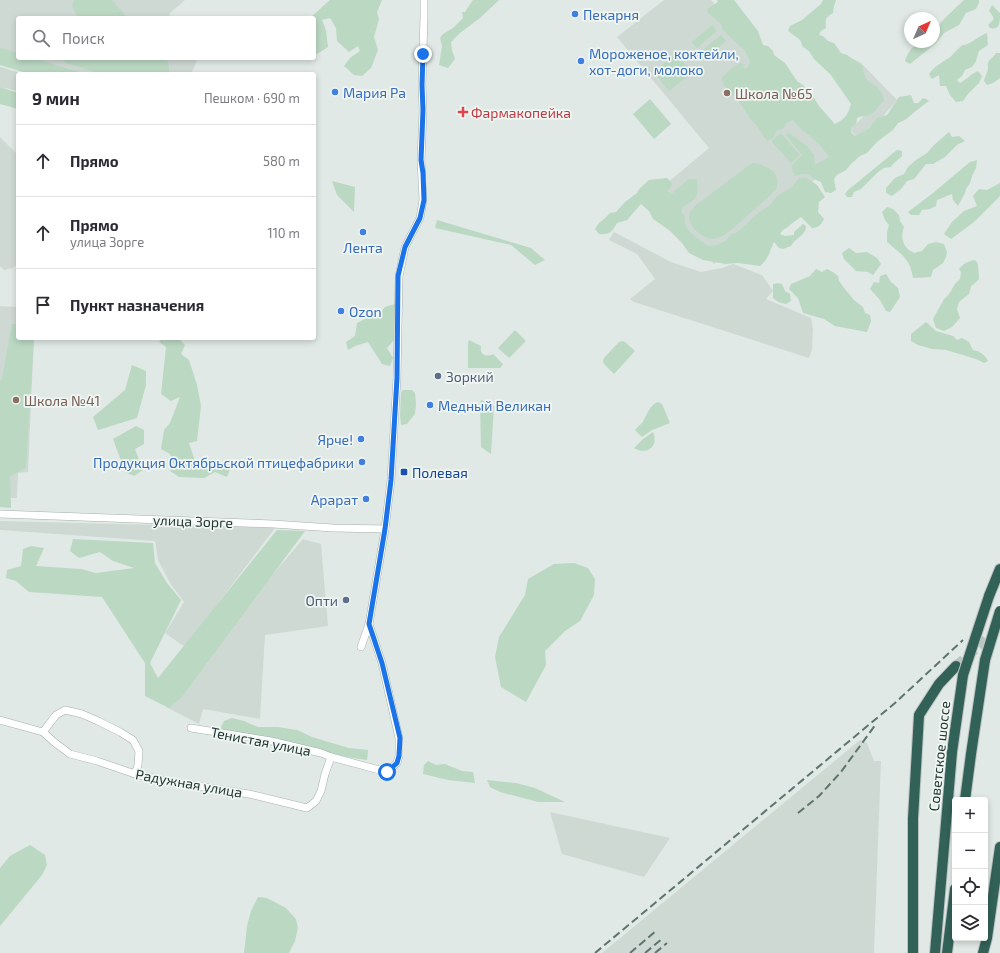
<!DOCTYPE html>
<html lang="ru">
<meta charset="utf-8">
<style>
:root{--surface:#fff;--page:#f7f7f7;--text:#2b2b33;--muted:#7c7c81;--line:#e1e1e2}
body{margin:0;font-family:"Exo 2",sans-serif;background:var(--page);color:var(--text)}
.controls{position:absolute;right:12px;bottom:12px;display:grid;overflow:hidden;border-radius:4px;box-shadow:0 2px 6px #0003}
.controls button{width:36px;height:36px;display:grid;place-items:center;padding:0;border:0;border-bottom:1px solid var(--line);background:var(--surface);color:var(--text);font:20px sans-serif}
.compass{position:absolute;left:904px;top:12px;width:36px;height:36px;border-radius:50%;background:var(--surface);box-shadow:0 2px 6px #0003;rotate:44deg}
.stop{position:absolute;width:12px;height:12px;margin:-9px;border:3px solid #1a73e8;border-radius:50%;background:#fff}
.stop.end{background:#1a73e8;border-color:#fff;box-shadow:0 1px 4px #0008}
.list{margin:0;padding:0;list-style:none}
h2{display:flex;justify-content:space-between;align-items:center;height:52px;margin:0;padding:0 16px;font-size:17px}
h2 small{font-size:13px;font-weight:400;color:var(--muted)}
.list li{display:grid;grid-template-columns:26px 1fr auto;gap:12px;align-items:center;box-sizing:border-box;height:72px;padding:0 16px;border-top:1px solid var(--line)}
.list b{display:block;font-size:15px;white-space:nowrap}
.list p{margin:0;font-size:13px;white-space:nowrap;color:var(--muted)}
.list em{font-size:13px;font-style:normal;color:var(--muted)}
.icon{flex:none;width:22px;height:22px;fill:none;stroke:currentColor;stroke-width:2;stroke-linecap:round;stroke-linejoin:round}
.map{position:relative;flex:none;width:1000px;height:953px;overflow:hidden}
.search{position:absolute;background:var(--surface);box-shadow:0 2px 6px #0003;left:16px;top:16px;width:300px;height:44px;display:flex;align-items:center;gap:10px;box-sizing:border-box;padding:0 14px;border-radius:4px;color:var(--muted);font-size:15px}
.panel{position:absolute;background:var(--surface);box-shadow:0 2px 6px #0003;left:16px;top:72px;width:300px;height:268px;border-radius:4px}
.map>svg:first-child{display:block}
.built{fill:#cfd9d4}
.green{fill:#bbd8c3}
.lines{fill:none;stroke-linecap:round;stroke-linejoin:round}
.highway-tunnel{stroke:#bac6c1;stroke-width:10;stroke-dasharray:10 5;stroke-linecap:butt}
.minor-casing{stroke:#a4b0ac;stroke-width:8}
.highway-casing{stroke:#bdc3c2;stroke-width:12}
.minor{stroke:#fff;stroke-width:7}
.highway{stroke:#326157;stroke-width:10}
.rail{stroke:#5d746e;stroke-width:2;stroke-dasharray:8 4;stroke-linecap:butt}
.highway-bridge-casing{stroke:#bdc3c2;stroke-width:12;stroke-linecap:butt}
.highway-bridge{stroke:#326157;stroke-width:10}
.route{stroke:#1a73e8;stroke-width:5}
.shop-dot{fill:#3f7fe0;stroke:#f0f6f3;stroke-width:1.5}
.education-dot{fill:#8d6e63;stroke:#f0f6f3;stroke-width:1.5}
.health-dot{fill:#e0444e;stroke:#f0f6f3;stroke-width:1.5}
.service-dot{fill:#5c6f8a;stroke:#f0f6f3;stroke-width:1.5}
.transit-dot{fill:#1a4fb4;stroke:#f0f6f3;stroke-width:1.5}
.labels{text-anchor:middle;dominant-baseline:central;stroke-width:3.5;stroke-linejoin:round;paint-order:stroke}
.shop-label{font-size:14px;fill:#366cbe;stroke:#f0f6f3;text-anchor:start}
.education-label{font-size:14px;fill:#785e54;stroke:#f0f6f3;text-anchor:start}
.health-label{font-size:14px;fill:#be3a42;stroke:#f0f6f3;text-anchor:start}
.service-label{font-size:14px;fill:#4e5e75;stroke:#f0f6f3;text-anchor:start}
.transit-label{font-size:14px;fill:#164399;stroke:#f0f6f3;text-anchor:start}
.street-label{font-size:14px;fill:#233832;stroke:#f0f6f3}
</style>
<div class="map">
<svg width="1000" height="953" viewBox="0 0 1000 953">
<rect width="100%" height="100%" fill="#e0e9e5"/>
<g class="built">
<path d="M0 0H185L169 14 172 18H18V58L0 52Z"/>
<path d="M664 0H711L844 155 714 264 654 194 709 148 617 37Z"/>
<path d="M837 53 860 62 897 100 884 115 857 138 850 129 880 102Z"/>
<path d="M19 58H198L191 74H72Z"/>
<path d="M0 67 24 74H18V91L0 87Z"/>
<path d="M0 137 18 155V263L13 268 4 270 0 266Z"/>
<path d="M614 232 671 262 701 272 722 268 733 264 762 275 773 291 766 299 811 318 813 329 812 349 809 358 634 302 630 299 655 279 637 254 609 240Z"/>
<path d="M0 306 18 307V338H34L28 472 18 473 17 498H0Z"/>
<path d="M0 521 275 528 185 647 165 633 184 602 170 583 158 560 155 541 0 530Z"/>
<path d="M303 539 321 544 328 626 265 635 260 719 203 709 199 724 166 707 228 627Z"/>
<path d="M860 740 867 743 874 761H881L874 953H602Z"/>
<path d="M550 812 670 838 644 877 562 854Z"/>
</g>
<g class="green">
<path d="M74 0H112L127 18H78L72 6Z"/>
<path d="M330 0H382L377 12 379 19 374 37 378 50 371 68 362 76 354 75 344 66 350 58 360 51 358 46 349 52 337 41 336 28 330 18 322 20 326 30 328 47 317 54 314 53V18H310Z"/>
<path d="M473 0H499L480 18 460 33 451 42 452 50 455 59 448 68 439 65 442 46 440 38 443 34 453 28 463 18 462 12H465Z"/>
<path d="M717 0H734L758 31 763 45 768 46 773 51 774 55 785 63 797 81 804 86 814 98 819 106 835 124C845 119 848 115 851 104L831 75 814 59 809 51 803 47 800 40 788 31 790 26 802 20 821 4 823 0H836L834 6 833 13C826 17 825 19 826 28L821 31 819 35 823 36 828 41 834 43 841 53 847 55 863 66C863 73 865 79 871 83 874 85 877 86 879 89 882 93 883 96 884 101 879 104 877 111 870 115 867 116 862 116 857 118L856 124 851 128V132L855 136 865 131 870 127 877 118 887 115 899 97 911 95 914 103H918L923 98 926 99 929 101 922 106 905 120 898 123 893 130 878 141 867 153 860 156 851 164 846 170 837 175 834 179 836 190 831 193 825 192 821 182 814 179 809 174H803L795 176C788 164 794 164 802 155L786 135 789 133 807 146 814 155 815 165 829 157 820 145 816 142 810 136 802 130 793 120 787 123 784 128 776 131 773 138 767 141 757 126 749 117 740 103 724 85 721 79C727 72 734 64 743 63L744 69 748 67 750 61 745 51 723 30 721 24 708 13 707 9 718 2Z"/>
<path d="M964 0H979V3L976 9 966 13 959 25 944 33 935 44 910 64 905 61C907 54 913 44 921 42 925 41 930 42 934 42V31L944 19Z"/>
<path d="M992 5 1000 13C1000 22 1000 31 990 28L988 25 994 19 992 15 989 11Z"/>
<path d="M712 25 717 31 697 48 692 42Z"/>
<path d="M987 33 988 45 979 51 976 61 972 67 965 70 962 76 957 80 960 83C967 79 971 74 978 71L982 76 979 83 968 94 963 101 956 102 950 95 946 86H940L939 75 932 79 929 74C933 68 942 62 949 58 953 55 957 49 963 45H965C973 42 979 36 987 33Z"/>
<path d="M721 35 726 41 706 58 700 52Z"/>
<path d="M0 48 18 53V58H33L85 74H30L0 65Z"/>
<path d="M676 53 691 72 659 68Z"/>
<path d="M996 53H1000V78L993 83 987 85 984 81C985 76 988 72 988 68 988 64 987 64 989 61 991 58 994 57 996 53Z"/>
<path d="M62 58H165C169 62 169 68 169 74H102L66 63Z"/>
<path d="M654 72 687 77 669 91Z"/>
<path d="M0 87 18 93V109L0 104Z"/>
<path d="M650 99 671 124 654 139 633 114Z"/>
<path d="M949 132 952 137 959 136 965 141 957 145 945 157 933 164H926L914 179 907 181 901 189 892 196 886 193V188L895 178 904 174 908 167 916 160 927 153 934 145Z"/>
<path d="M781 133 800 155 791 163 771 141Z"/>
<path d="M897 150 902 151V156C898 160 894 162 891 167L884 168 878 172 861 189 854 192 852 197H847L845 194 848 190Z"/>
<path d="M977 160 976 168 972 176 970 183 966 189 965 193 958 206 953 200 952 194 937 200 936 206 930 209 922 210 919 215H911L908 212 933 193 970 162Z"/>
<path d="M752 163C761 164 774 168 777 178 778 181 777 185 777 188 765 201 751 212 738 224 732 229 726 235 718 238 706 243 684 225 690 212 691 209 695 207 696 205Z"/>
<path d="M805 177 817 185 825 197 819 202 818 212 824 219C822 224 818 228 812 228L801 217 791 224 788 227 783 230 780 234 785 236 794 235V232C797 229 800 227 803 224L806 226C807 235 795 238 791 246L783 249 779 248 774 242C769 252 770 257 760 266L738 263 726 264 703 260 689 253 682 243 669 230 653 219 649 211 641 204 627 220 617 223C612 232 609 235 599 234L595 229 599 223 605 218 610 213 616 212 625 202 637 193 640 188 649 180 667 178 672 183 671 188 667 191 672 194C677 188 683 184 689 179H697C697 185 699 193 695 198 689 205 685 202 681 212 687 218 683 218 685 224 689 234 701 241 709 246L717 245 725 241 732 234 739 231 758 213 770 205 777 196 792 187 798 179Z"/>
<path d="M332 181 355 187 354 212 337 195Z"/>
<path d="M1000 183V196L974 222 951 239 944 234 952 222 964 211 977 206 973 196 979 189 987 190Z"/>
<path d="M887 207 893 209 899 215 900 221 904 227C900 238 903 248 914 253L922 251 928 244 936 242 944 244 947 252 946 257 943 263 933 270 931 277 913 278C910 258 901 254 887 242V232L889 225 885 220 882 212Z"/>
<path d="M437 220 531 248 545 260 535 265 511 245 435 228Z"/>
<path d="M849 248 856 253 867 252 877 258 881 264 873 275 868 272 856 271 844 259 842 253Z"/>
<path d="M975 260 978 264 979 279 974 284 971 286 969 294 959 302 957 309 960 318 952 327 944 331 936 328 933 319 944 299C951 295 952 285 960 279L961 272 959 269C963 264 968 261 975 260Z"/>
<path d="M816 269 822 272 827 269 833 272 838 276 839 281 845 289 854 300 863 307 865 313 870 315 871 321 867 332 835 326 824 319 803 313 798 298 789 289 791 284 810 276Z"/>
<path d="M886 274 891 282 898 288 900 297 890 312 886 311 880 300 870 289 874 282 879 283 880 276Z"/>
<path d="M777 283 782 284 785 291 790 294 791 301 786 304 778 302 773 298V284Z"/>
<path d="M395 304 394 340 387 348 393 358 390 366 382 364 368 342 355 346 348 350 346 342 355 336 357 323 367 318 377 316 385 307Z"/>
<path d="M926 322 936 331 953 336 957 340 962 338 969 342 973 350C981 352 984 354 988 361L984 363 976 359 946 350 932 349 918 345 911 341V334Z"/>
<path d="M12 324H18V338H34L26 468 10 476 11 508 0 507V381L2 379Z"/>
<path d="M515 330 526 341 509 358 498 348Z"/>
<path d="M163 338H178L185 345 181 354 189 360 197 385 201 406 197 441 189 443 196 464 203 457 218 461 230 469 227 477 215 472 204 478 179 477 170 471 174 465 170 454 161 449 164 430 170 423 180 397 171 401 161 394 166 347 159 342Z"/>
<path d="M469 340 481 346C479 354 486 358 493 354L503 364 500 368H468V343Z"/>
<path d="M622 341 625 342 635 351 614 374 604 364 603 361 604 358 619 342Z"/>
<path d="M132 365 146 371V385L137 418 98 430 93 417 125 390Z"/>
<path d="M403 390H412L415 393 416 404 415 414 407 424 401 425 400 415 401 393Z"/>
<path d="M481 400 494 406 491 454 481 447 480 403Z"/>
<path d="M658 402 662 404 670 423 652 430 642 437 635 430C637 427 640 425 642 423 647 416 649 405 658 402Z"/>
<path d="M136 426 144 430V444L135 449 143 470 134 476 125 472 113 439Z"/>
<path d="M653 432C659 446 647 456 634 448L643 439Z"/>
<path d="M277 530 305 531 181 698 169 708 145 696V663L102 597 29 592 16 581 6 578 7 570 21 566 23 549 31 546 44 548 36 566 81 569 96 573 134 568 113 561 100 552 79 558 70 551 73 539 153 543 155 563 167 583 181 600 150 663 158 678Z"/>
<path d="M574 563 588 568 595 579 594 595 580 621 565 631 545 651 546 665 526 702 501 687 495 657 499 637 525 595 528 579 554 564Z"/>
<path d="M232 718 244 721 258 727H278L297 730 312 737 349 748 368 750 367 760 321 753 219 731 224 721Z"/>
<path d="M428 761 436 765 445 764 462 771 473 772 475 783 448 780 423 774 424 765Z"/>
<path d="M487 780 516 783 535 788 565 802H538L500 792 490 787Z"/>
<path d="M30 845 45 855 47 865 42 875 0 926V868L10 856Z"/>
<path d="M258 897 267 898 286 908 296 919 298 928 295 941 289 953H244L247 926 251 911Z"/>
</g>
<g class="lines">
<path class="highway-tunnel" d="M956 666 996 631"/>
<defs>
<g id="minor">
<path d="M0 514 273 524 333 528 385 529"/>
<path d="M361 647 369 624 385 529 391 480 397 378 399 276 405 247 420 218 423 200 421 160 423 110 422 85 424 16V0"/>
<path d="M0 720 43 732 54 742 70 754 97 761 135 774 171 782 249 794 307 808 316 801 321 791 325 774 331 757"/>
<path d="M191 728 271 741 321 753 331 757 387 772 397 763 399 756V738L382 663 369 624"/>
<path d="M43 732 56 715 65 710 82 714 98 721 120 732 133 740 139 751 138 765 135 774"/>
</g>
<g id="highway">
<path d="M989 596 1000 569"/>
<path d="M965 800 971 754 985 660"/>
<path d="M913 953V819L919 715 939 684 956 666"/>
<path d="M935 953 952 752 963 675"/>
<path d="M947 953 955 889"/>
<path d="M983 953 987 938 1000 847"/>
</g>
</defs>
<use href="#minor" class="minor-casing"/>
<use href="#highway" class="highway-casing"/>
<use href="#minor" class="minor"/>
<use href="#highway" class="highway"/>
<g class="rail">
<path d="M798 813 819 796 841 772 876 724"/>
<path d="M595 953 895 703 963 640"/>
<path d="M630 953 656 931"/>
<path d="M645 953 663 938"/>
<path d="M655 953 667 943"/>
</g>
<defs>
<g id="highway-bridge">
<path d="M985 660 1000 611"/>
<path d="M963 675 989 596"/>
</g>
</defs>
<use href="#highway-bridge" class="highway-bridge-casing"/>
<use href="#highway-bridge" class="highway-bridge"/>
</g>
<g class="lines">
<path class="route" d="M387 772 397 763 399 756 400 738 382 663 369 624 385 529 391 480 397 378 398 276 405 247 420 218 424 200 423 173 421 160 423 110 422 85 423 54"/>
</g>
<g class="shop-dot">
<circle cx="575" cy="14" r="4"/>
<circle cx="581" cy="61" r="4"/>
<circle cx="335" cy="92" r="4"/>
<circle cx="363" cy="232" r="4"/>
<circle cx="341" cy="311" r="4"/>
<circle cx="430" cy="405" r="4"/>
<circle cx="361" cy="439" r="4"/>
<circle cx="362" cy="462" r="4"/>
<circle cx="366" cy="499" r="4"/>
</g>
<g class="education-dot">
<circle cx="727" cy="93" r="4"/>
<circle cx="16" cy="400" r="4"/>
</g>
<path class="health-dot" d="M461 106h4v4h4v4h-4v4h-4v-4h-4v-4h4z"/>
<g class="service-dot">
<circle cx="438" cy="376" r="4"/>
<circle cx="346" cy="600" r="4"/>
</g>
<rect class="transit-dot" x="400" y="468" width="8" height="8" rx="2"/>
<g class="labels">
<g class="shop-label">
<text x="583" y="14">Пекарня</text>
<text x="589" y="53">Мороженое, коктейли,<tspan x="589" dy="16">хот-доги, молоко</tspan></text>
<text x="343" y="92">Мария Ра</text>
<text x="363" y="247" text-anchor="middle">Лента</text>
<text x="349" y="311">Ozon</text>
<text x="438" y="405">Медный Великан</text>
<text x="353" y="439" text-anchor="end">Ярче!</text>
<text x="354" y="462" text-anchor="end">Продукция Октябрьской птицефабрики</text>
<text x="358" y="499" text-anchor="end">Арарат</text>
</g>
<g class="education-label">
<text x="735" y="93">Школа №65</text>
<text x="24" y="400">Школа №41</text>
</g>
<g class="health-label">
<text x="471" y="112">Фармакопейка</text>
</g>
<g class="service-label">
<text x="446" y="376">Зоркий</text>
<text x="338" y="600" text-anchor="end">Опти</text>
</g>
<g class="transit-label">
<text x="412" y="472">Полевая</text>
</g>
<g class="street-label">
<text transform="translate(193 521) rotate(2)">улица Зорге</text>
<text transform="translate(261 741) rotate(11)">Тенистая улица</text>
<text transform="translate(939 756) rotate(-84)">Советское шоссе</text>
<text transform="translate(189 783) rotate(10)">Радужная улица</text>
</g>
</g>
</svg>
<div class="controls">
<button>+</button>
<button>−</button>
<button><svg class="icon" aria-label="locate" viewBox="0 0 24 24"><circle cx="12" cy="12" r="6"/><path d="M12 2v4M12 18v4M2 12h4M18 12h4"/></svg></button>
<button><svg class="icon" aria-label="layers" viewBox="0 0 24 24"><path d="M12 4l9 5-9 5-9-5zM3 14l9 5 9-5"/></svg></button>
</div>
<svg class="compass" viewBox="-18 -18 36 36"><path d="M0-13l5 13h-10z" fill="#e53935"/><path d="M0 13l5-13h-10z" fill="#7c7c81"/></svg>
<div class="stop" style="left:387px;top:772px"></div>
<div class="stop end" style="left:423px;top:54px"></div>
<div class="search"><svg class="icon" aria-label="search" viewBox="0 0 24 24"><circle cx="10" cy="10" r="6"/><path d="M15 15l6 6"/></svg>Поиск</div>
<section class="panel">
<h2>9 мин<small>Пешком · 690 m</small></h2>
<ul class="list">
<li><svg class="icon" aria-label="ahead" viewBox="0 0 24 24"><path d="M12 20V5M6 11l6-6 6 6"/></svg><div><b>Прямо</b></div><em>580 m</em></li>
<li><svg class="icon" aria-label="ahead" viewBox="0 0 24 24"><path d="M12 20V5M6 11l6-6 6 6"/></svg><div><b>Прямо</b><p>улица Зорге</p></div><em>110 m</em></li>
<li><svg class="icon" aria-label="arrive" viewBox="0 0 24 24"><path d="M6 21V4h12l-3 4 3 4H6"/></svg><div><b>Пункт назначения</b></div></li>
</ul>
</section>
</div>
